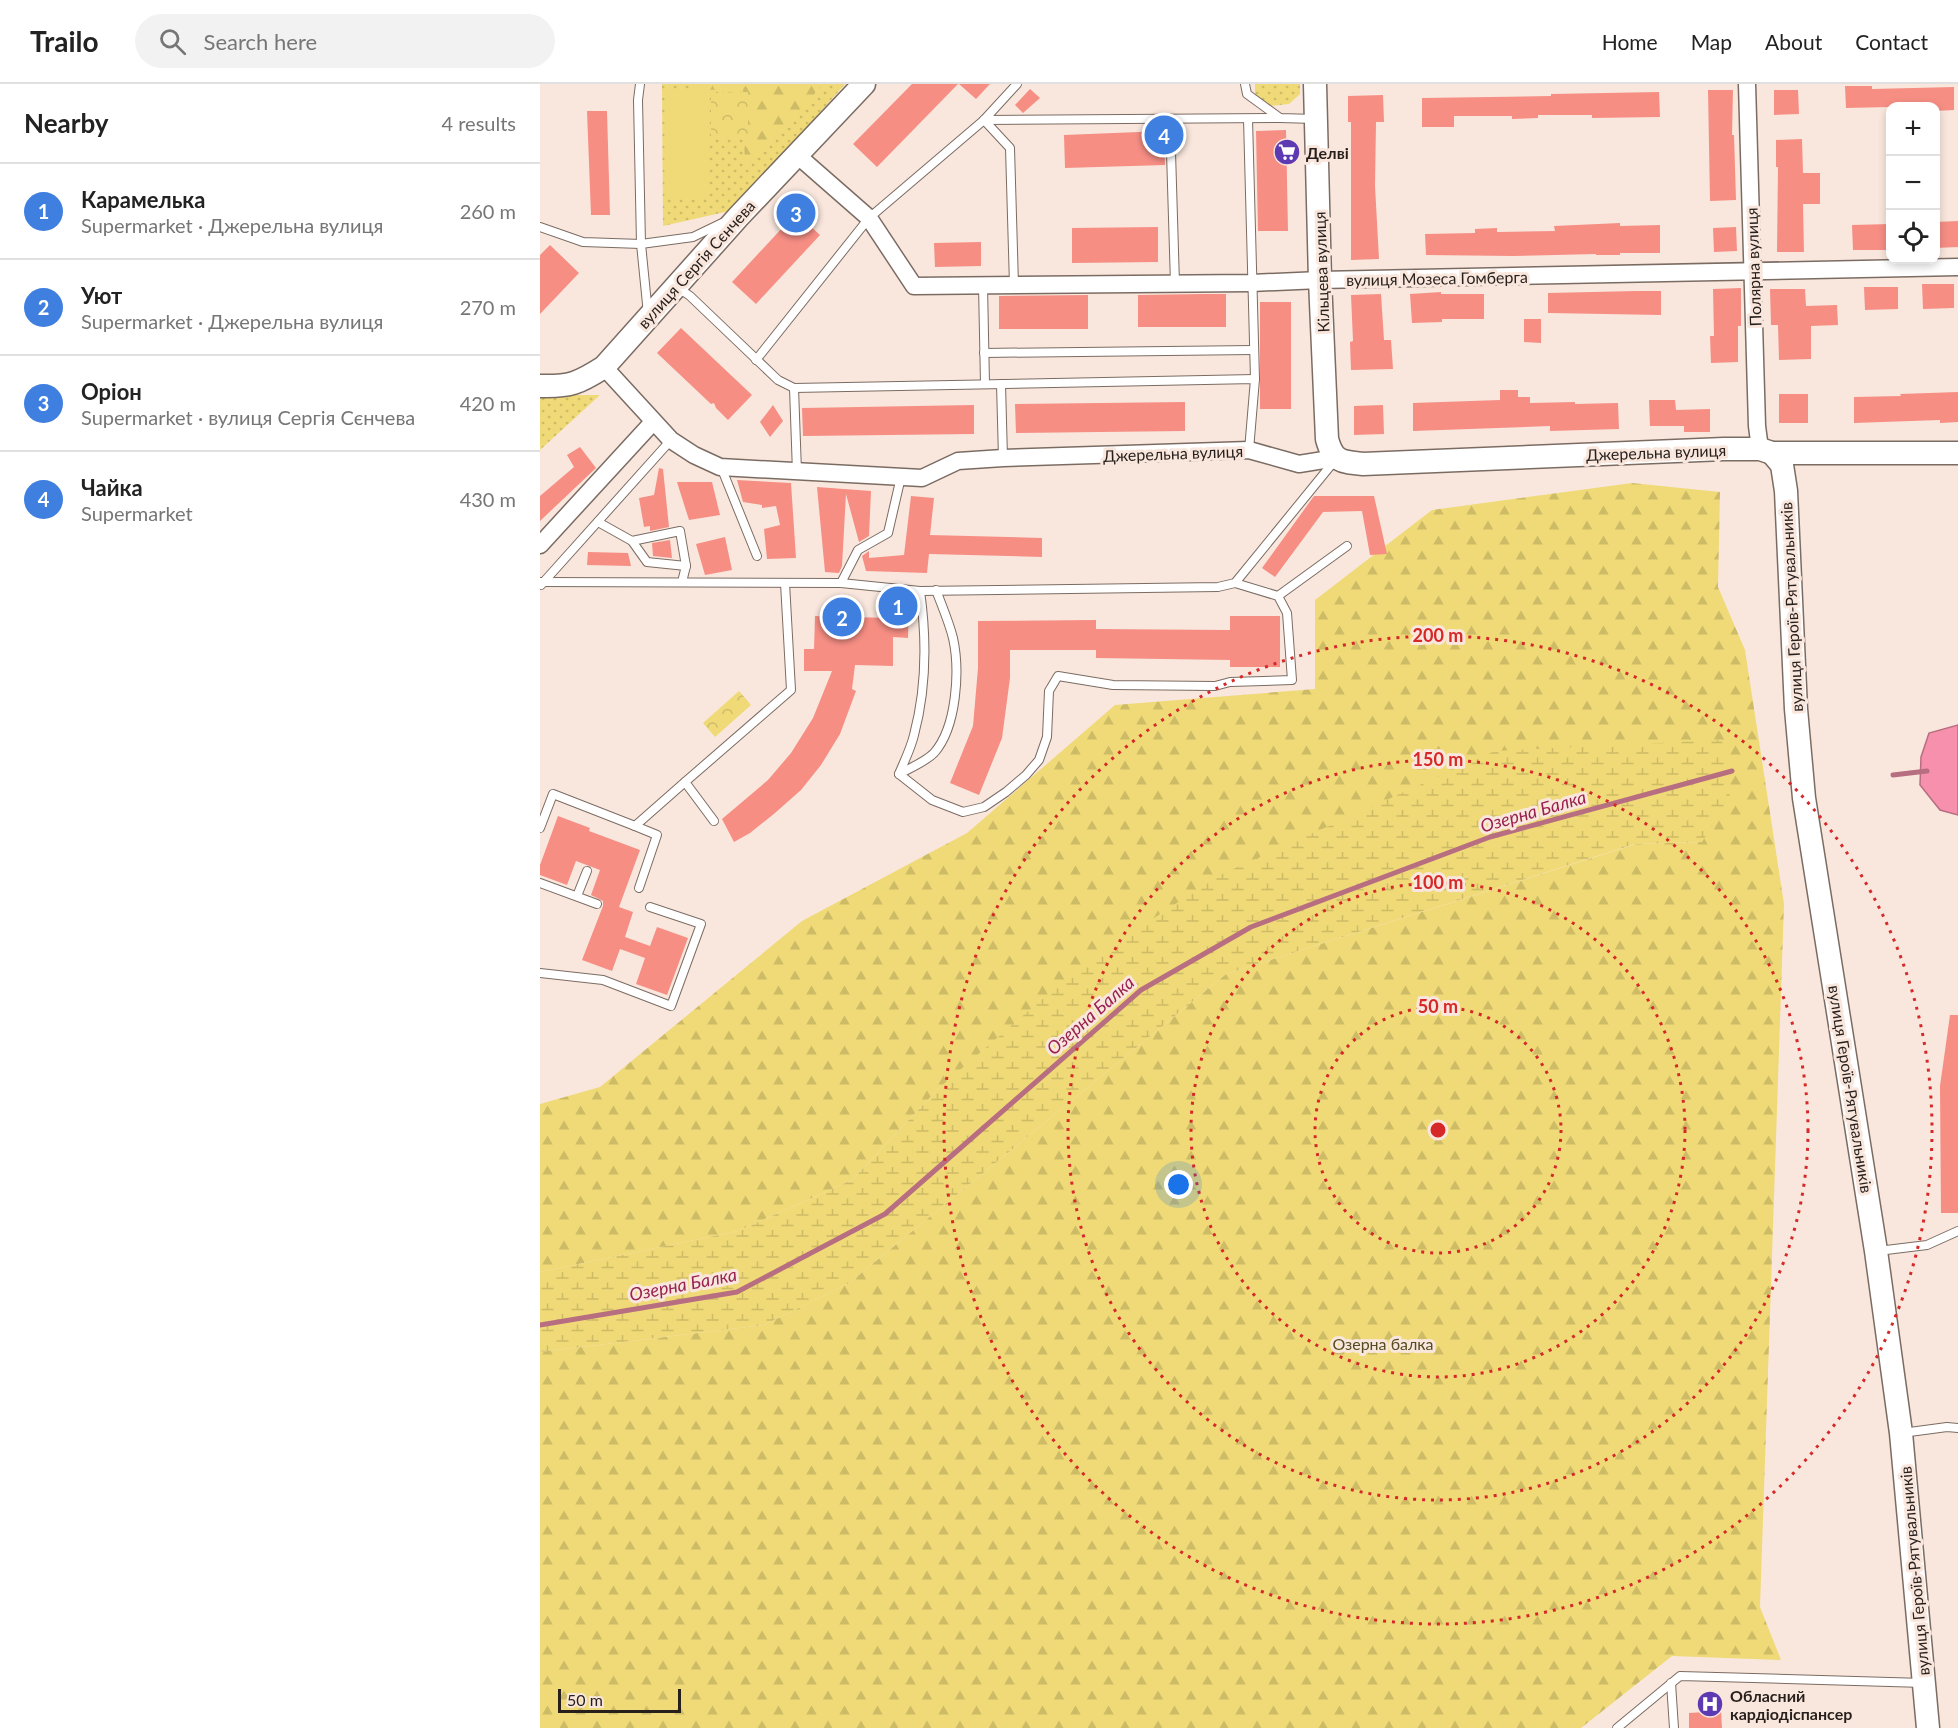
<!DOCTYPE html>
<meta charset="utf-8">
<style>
:root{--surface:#fff;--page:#f2f2f2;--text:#222;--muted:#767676;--line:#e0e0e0;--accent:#5d3ab2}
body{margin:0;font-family:Lato,sans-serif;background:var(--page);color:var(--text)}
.controls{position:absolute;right:18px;top:18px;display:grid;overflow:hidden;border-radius:12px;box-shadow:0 3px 9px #0003}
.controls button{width:54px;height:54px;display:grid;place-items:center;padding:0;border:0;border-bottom:2px solid var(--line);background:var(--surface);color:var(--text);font:30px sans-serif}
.scale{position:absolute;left:18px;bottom:15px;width:123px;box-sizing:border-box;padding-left:6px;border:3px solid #261f1c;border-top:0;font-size:16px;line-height:21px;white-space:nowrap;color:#261f1c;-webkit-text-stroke:4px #f9e7dd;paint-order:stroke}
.you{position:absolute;left:639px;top:1101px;width:21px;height:21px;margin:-15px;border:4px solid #fff;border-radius:50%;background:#1a73e8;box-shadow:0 0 0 9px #1a73e833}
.badge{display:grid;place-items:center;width:39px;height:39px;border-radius:50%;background:var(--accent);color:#fff;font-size:20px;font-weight:700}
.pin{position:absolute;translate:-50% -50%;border:3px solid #fff;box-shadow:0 2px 6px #0006}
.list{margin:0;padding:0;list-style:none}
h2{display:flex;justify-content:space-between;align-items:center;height:78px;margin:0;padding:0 24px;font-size:26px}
h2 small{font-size:20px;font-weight:400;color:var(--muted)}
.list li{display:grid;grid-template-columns:39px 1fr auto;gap:18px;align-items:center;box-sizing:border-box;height:96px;padding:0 24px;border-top:2px solid var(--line)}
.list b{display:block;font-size:22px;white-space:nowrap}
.list p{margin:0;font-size:20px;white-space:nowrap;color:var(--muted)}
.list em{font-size:20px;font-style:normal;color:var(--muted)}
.icon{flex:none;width:33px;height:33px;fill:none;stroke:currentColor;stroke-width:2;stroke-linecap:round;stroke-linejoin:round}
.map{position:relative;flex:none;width:1418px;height:1644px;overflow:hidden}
header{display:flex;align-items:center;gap:36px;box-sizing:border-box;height:84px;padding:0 30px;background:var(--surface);border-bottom:2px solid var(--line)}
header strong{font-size:28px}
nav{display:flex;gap:33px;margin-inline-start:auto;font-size:21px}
.search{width:420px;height:54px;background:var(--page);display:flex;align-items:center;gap:15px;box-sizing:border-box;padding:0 21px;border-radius:33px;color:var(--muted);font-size:22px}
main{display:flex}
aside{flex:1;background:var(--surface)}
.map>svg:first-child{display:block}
.grass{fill:url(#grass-dots)}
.forest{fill:url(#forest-firs)}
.wetland{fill:url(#wetland-marsh)}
.park{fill:url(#park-crowns)}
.pitch{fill:#efda77}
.water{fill:#f690ac;stroke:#b86e81;stroke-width:1.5}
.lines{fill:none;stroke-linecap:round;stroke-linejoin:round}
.stream{stroke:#b86e81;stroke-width:5}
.building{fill:#f68e84}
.lane-casing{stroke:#7b6c63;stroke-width:10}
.street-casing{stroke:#7b6c63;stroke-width:19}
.secondary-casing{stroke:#7b6c63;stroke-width:25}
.lane{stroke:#fff;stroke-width:8}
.street{stroke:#fff;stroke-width:16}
.secondary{stroke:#fff;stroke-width:22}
.ring{fill:none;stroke:#d62828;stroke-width:3;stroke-dasharray:3 6}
.labels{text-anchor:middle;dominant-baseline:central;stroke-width:6;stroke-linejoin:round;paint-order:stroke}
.poi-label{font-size:16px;font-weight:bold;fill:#261f1c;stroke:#f9e7dd;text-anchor:start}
.street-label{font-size:16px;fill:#261f1c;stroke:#f9e7dd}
.park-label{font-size:16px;fill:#554c21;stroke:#f9e7dd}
.water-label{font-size:18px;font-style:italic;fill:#982150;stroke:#f9e7dd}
.centre{fill:#d62828;stroke:#f9e7dd;stroke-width:3}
.ring-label{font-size:18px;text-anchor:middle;font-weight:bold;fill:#d62828;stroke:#f9e7dd;stroke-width:6;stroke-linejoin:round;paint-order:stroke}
</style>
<header>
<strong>Trailo</strong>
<div class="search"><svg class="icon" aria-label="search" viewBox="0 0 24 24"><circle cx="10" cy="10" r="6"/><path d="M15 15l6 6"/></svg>Search here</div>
<nav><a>Home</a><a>Map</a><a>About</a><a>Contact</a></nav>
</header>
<main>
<aside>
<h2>Nearby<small>4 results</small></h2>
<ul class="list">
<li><span class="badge" style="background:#3f7fe0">1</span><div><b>Карамелька</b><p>Supermarket · Джерельна вулиця</p></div><em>260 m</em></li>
<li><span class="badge" style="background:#3f7fe0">2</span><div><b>Уют</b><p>Supermarket · Джерельна вулиця</p></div><em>270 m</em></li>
<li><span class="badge" style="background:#3f7fe0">3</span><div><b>Оріон</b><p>Supermarket · вулиця Сергія Сєнчева</p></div><em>420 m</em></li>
<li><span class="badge" style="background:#3f7fe0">4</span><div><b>Чайка</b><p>Supermarket</p></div><em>430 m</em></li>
</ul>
</aside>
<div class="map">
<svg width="1418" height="1644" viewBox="0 0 1418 1644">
<defs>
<pattern id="grass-dots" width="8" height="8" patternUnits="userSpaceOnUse" patternTransform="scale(1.5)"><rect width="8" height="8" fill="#efda77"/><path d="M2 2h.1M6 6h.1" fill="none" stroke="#cdbb66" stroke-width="1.8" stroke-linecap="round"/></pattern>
<pattern id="forest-firs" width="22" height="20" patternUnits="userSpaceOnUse" patternTransform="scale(1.5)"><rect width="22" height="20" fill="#efda77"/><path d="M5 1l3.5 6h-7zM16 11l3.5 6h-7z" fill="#cdbb66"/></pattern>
<pattern id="wetland-marsh" width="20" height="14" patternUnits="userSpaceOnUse" patternTransform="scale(1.5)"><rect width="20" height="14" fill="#efda77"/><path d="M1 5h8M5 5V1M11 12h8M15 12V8" fill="none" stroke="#cdbb66"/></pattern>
<pattern id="park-crowns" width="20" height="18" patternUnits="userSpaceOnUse" patternTransform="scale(1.5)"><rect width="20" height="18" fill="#efda77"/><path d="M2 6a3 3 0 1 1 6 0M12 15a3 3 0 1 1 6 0" fill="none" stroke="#cdbb66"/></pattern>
</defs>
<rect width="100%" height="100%" fill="#f9e7dd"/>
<g class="grass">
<path d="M122 0H305L194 126 123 142Z"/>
<path d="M715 0H760V10L749 20 729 22 715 12Z"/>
<path d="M0 311H60L0 366Z"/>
</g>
<g class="forest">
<path d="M149 0H283L205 87 203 5 160 6Z"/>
<path d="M1092 399 1180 408 1178 503 1205 566 1244 820 1220 1523 1241 1576 1132 1572 1041 1644H0V1268L224 1241 309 1199 686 890 1096 760 1162 758 1182 656 400 1003 312 1096 198 1147 0 1188V1020L60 1003 262 837 427 749 575 621 775 605V516L892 426Z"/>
</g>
<path class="wetland" d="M1182 656 1190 713 1162 758 1095 760 686 890 309 1199 224 1241 0 1268V1188L198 1147 312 1096 400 1003 543 880 680 791 955 667Z"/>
<g class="park">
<path d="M208 8V54L171 55V9Z"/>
<path d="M199 607 211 621 175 653 163 639Z"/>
</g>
<path class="pitch" d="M168 6V113H126L125 7Z"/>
<path class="water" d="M1418 641V731L1400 726 1380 701 1381 673 1389 649Z"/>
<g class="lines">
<g class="stream">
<path d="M1353 691 1387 687"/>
<path d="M0 1241 197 1208 345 1130 601 906 711 843 950 753 1192 687"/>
</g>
</g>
<g class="building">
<path d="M372 0H418L337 83 313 60Z"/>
<path d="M419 0H450L436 15Z"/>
<path d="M1305 2H1332V5L1414 3V26L1395 27V22L1306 24Z"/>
<path d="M490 5 500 14 483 29 475 21Z"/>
<path d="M1168 6H1193L1192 51H1194L1196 116 1170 117Z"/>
<path d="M1234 6H1258L1259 30 1234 31Z"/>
<path d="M1119 8 1120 33 1052 34V31H998V34L972 35V32H914V43H882V14L1011 12V10Z"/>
<path d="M843 11 844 38H836L835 102 839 175 811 176V38H808V12Z"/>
<path d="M47 27H67L70 131H51Z"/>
<path d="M746 46 748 147H718L716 47Z"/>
<path d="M624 47 625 81 525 84 524 51Z"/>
<path d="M1262 55 1263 89H1280V120H1263L1264 168H1237L1238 83H1236V56Z"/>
<path d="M256 129 280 151 216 220 192 198Z"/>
<path d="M1418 137V163L1395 164V138Z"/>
<path d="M1080 139V142L1120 141V169H1080V171H1056V170L974 172 886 171 885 150 935 149V145L957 144V148L1015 147 1014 142Z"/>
<path d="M1350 140V166H1313L1312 141Z"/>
<path d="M618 143V178L532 179V144Z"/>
<path d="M1196 143 1197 167 1174 168 1173 144Z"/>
<path d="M441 158V182L395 183 394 159Z"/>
<path d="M10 161 39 189 0 230V171Z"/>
<path d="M1382 200H1414V224L1383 225Z"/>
<path d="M1324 203H1358V225L1325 226Z"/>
<path d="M1201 204V242H1198V278L1171 279 1170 252H1174L1173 205Z"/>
<path d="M1230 205H1265L1266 222 1297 221 1298 241 1271 242V275L1239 276 1238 241H1231Z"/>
<path d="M1096 207H1121V231L1008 229V209Z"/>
<path d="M901 208V210H944V235H902V238L872 239 870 210Z"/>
<path d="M663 210H686V243H598V211Z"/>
<path d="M841 210 844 256H851L853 285 811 286 810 258 813 257 811 211Z"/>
<path d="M548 211V245H459V212Z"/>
<rect x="720" y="218" width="31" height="107"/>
<path d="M984 235H1001V259L984 258Z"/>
<path d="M141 244 212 311 188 336 176 324 174 319 171 320 117 269Z"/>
<path d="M960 306H978V313H990V319L1035 318V320L1078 319 1079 345 1010 347V342L873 347V319L960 316Z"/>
<path d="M1418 308V338L1400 339V336L1314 339V313L1361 312 1360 310Z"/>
<rect x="1239" y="310" width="29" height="29"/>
<path d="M1109 316H1135L1136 326 1170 325V348H1144V342H1110Z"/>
<path d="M645 318V347L476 349 475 320Z"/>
<path d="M233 321 243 337 230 353 220 338Z"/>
<path d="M434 321V350L263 352 262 324Z"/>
<path d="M843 321 844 350 814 351V322Z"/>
<path d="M40 363 56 384 0 437V412L34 383 27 371Z"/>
<path d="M119 384 123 385 129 443 110 447V442L104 443 99 414 114 411Z"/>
<path d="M197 396 251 399 256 474 227 475 224 445 240 441 236 422 222 424V421L203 418Z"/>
<path d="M137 398H172L180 431 149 436Z"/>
<path d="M277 403 331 407 329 452 319 458 306 410 302 482 299 489 285 488Z"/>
<path d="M371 412 394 414 390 451 502 454V473L389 470 387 489 326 487 322 472 329 467V474L364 471Z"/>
<path d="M774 412H834L847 470 830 471 822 427 783 428 735 493 722 484Z"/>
<path d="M185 453 192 486 165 491 156 460Z"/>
<path d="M130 456 132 474 113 472 112 459Z"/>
<path d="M48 468 88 469 91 482 47 481Z"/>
<path d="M349 522 369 523 368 554 353 553V582L315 581 312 605 316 607 300 650 281 681 261 706 235 729 210 749 194 758 182 735 228 696 251 669 273 634 292 587H264V565H274L275 532 349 534Z"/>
<path d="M690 532H740V583H690V576L556 574V566H470V594L462 654 439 711 410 699 433 642 438 584V537L556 536V545L690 546Z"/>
<path d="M18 732 50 744 49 747 100 766 79 823 93 828 85 853 110 862 117 843 148 854 127 911 96 900 105 874 80 865 72 887 42 876 63 822V817L51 811 60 786 36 777 27 801 0 791V781Z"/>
<path d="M1410 931H1418V1129H1401L1400 1002Z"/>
<path d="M1181 1627 1182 1644H1149V1629Z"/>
</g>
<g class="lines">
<defs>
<g id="lane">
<path d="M100 0 98 16 101 160 108 230"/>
<path d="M705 0 707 10 740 34 775 35"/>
<path d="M630 35 635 200"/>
<path d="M708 35 715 295"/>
<path d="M444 36 740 34"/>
<path d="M444 36 477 0"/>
<path d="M0 143 43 158 101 160 153 153 182 139"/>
<path d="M443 201 445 300"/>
<path d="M137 203 150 212 238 296 254 304 257 388"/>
<path d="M444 269 714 266"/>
<path d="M216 276 329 134 444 36 470 64 474 201"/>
<path d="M461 300 463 374"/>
<path d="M254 304 715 295 709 366"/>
<path d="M181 383 217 472"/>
<path d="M58 438 92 457 140 447 146 482 142 498"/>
<path d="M92 457 107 478 146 482"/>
<path d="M0 498 301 499 380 507 678 503 695 499 796 375"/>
<path d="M301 499 318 466 348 449 361 393"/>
<path d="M1 501 131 356"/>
<path d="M380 507C387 556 387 602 374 651 371 664 364 678 359 690L392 716 423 728 444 723 466 708 486 691 499 676 507 653 509 607 518 592 573 601 675 602 690 598 752 596 747 529 738 512 695 499"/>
<path d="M738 512 807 462"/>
<path d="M359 690C370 684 385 678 394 669 417 643 420 586 413 554 409 538 402 522 396 506"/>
<path d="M174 737 145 698 251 606 245 499"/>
<path d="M95 742 117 751 99 804"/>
<path d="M0 744 13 710 95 742 145 698"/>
<path d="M0 799 57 820"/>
<path d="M37 812 47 787"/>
<path d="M0 889 63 896 131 922 161 840 110 823"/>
<path d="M1338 1167 1387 1161 1418 1147"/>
<path d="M1362 1349 1407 1343 1418 1344"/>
<path d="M1131 1599 1134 1644"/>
<path d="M1077 1644 1140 1592 1384 1599"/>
</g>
<g id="street">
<path d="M1207 0 1217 342 1220 365"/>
<path d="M257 71 329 134 374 202 711 199 780 196 1418 183"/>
<path d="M64 283 131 356 154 371 180 383 382 394 418 377 463 374 709 366 759 380 796 374"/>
<path d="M0 461 113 338"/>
</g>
<g id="secondary">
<path d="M775 0 780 196 787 355C793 378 802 378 823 380L1184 365H1220L1232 369H1418"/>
<path d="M0 302C30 303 39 299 64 283L199 132 324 0"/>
<path d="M1232 369 1242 381 1246 407 1256 625 1264 714 1336 1167 1361 1349 1388 1644"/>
</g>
</defs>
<use href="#lane" class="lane-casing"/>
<use href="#street" class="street-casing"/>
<use href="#secondary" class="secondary-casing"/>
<use href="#lane" class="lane"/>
<use href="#street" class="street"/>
<use href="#secondary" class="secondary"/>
</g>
<g class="ring">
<circle cx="898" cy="1046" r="123"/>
<circle cx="898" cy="1046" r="247"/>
<circle cx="898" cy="1046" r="370"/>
<circle cx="898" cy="1046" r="494"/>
</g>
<defs>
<symbol id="supermarket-disc" viewBox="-11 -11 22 22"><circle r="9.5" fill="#5d3ab2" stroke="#f9e7dd"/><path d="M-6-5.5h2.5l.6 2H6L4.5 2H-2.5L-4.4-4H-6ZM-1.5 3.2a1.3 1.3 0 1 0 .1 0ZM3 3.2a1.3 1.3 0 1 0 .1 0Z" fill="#fff"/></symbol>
<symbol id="hospital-disc" viewBox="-11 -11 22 22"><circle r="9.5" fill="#5d3ab2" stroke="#f9e7dd"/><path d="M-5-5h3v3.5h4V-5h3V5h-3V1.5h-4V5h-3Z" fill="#fff"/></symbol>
</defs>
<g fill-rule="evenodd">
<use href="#supermarket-disc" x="732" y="53" width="30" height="30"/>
<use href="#hospital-disc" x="1155" y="1605" width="30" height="30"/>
</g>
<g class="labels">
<g class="poi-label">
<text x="766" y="68">Делві</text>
<text x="1190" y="1611">Обласний<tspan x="1190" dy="18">кардіодіспансер</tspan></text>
</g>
<g class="street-label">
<text transform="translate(156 180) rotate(-48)">вулиця Сергія Сєнчева</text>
<text transform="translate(1213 183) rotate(-92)">Полярна вулиця</text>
<text transform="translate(781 188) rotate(-92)">Кільцева вулиця</text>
<text transform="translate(897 194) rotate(-1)">вулиця Мозеса Гомберга</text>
<text transform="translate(1116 368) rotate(-2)">Джерельна вулиця</text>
<text transform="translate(633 369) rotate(-2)">Джерельна вулиця</text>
<text transform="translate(1251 523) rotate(-93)">вулиця Героїв-Рятувальників</text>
<text transform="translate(1311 1005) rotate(81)">вулиця Героїв-Рятувальників</text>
<text transform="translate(1374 1487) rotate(-95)">вулиця Героїв-Рятувальників</text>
</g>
<g class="park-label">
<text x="843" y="1259">Озерна балка</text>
</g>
<g class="water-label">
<text transform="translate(993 727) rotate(-16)">Озерна Балка</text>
<text transform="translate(550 931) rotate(-41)">Озерна Балка</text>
<text transform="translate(143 1200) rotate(-11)">Озерна Балка</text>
</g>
</g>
<circle cx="898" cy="1046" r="9" class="centre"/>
<g class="ring-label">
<text x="898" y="558">200 m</text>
<text x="898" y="682">150 m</text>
<text x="898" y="805">100 m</text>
<text x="898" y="929">50 m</text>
</g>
</svg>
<div class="controls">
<button>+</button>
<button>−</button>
<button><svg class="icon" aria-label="locate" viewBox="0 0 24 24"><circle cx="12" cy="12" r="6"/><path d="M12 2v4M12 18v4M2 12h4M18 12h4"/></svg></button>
</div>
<div class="scale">50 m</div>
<div class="you"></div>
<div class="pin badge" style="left:358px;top:522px;background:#3f7fe0">1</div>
<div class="pin badge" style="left:302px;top:533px;background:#3f7fe0">2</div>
<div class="pin badge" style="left:256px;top:129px;background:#3f7fe0">3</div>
<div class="pin badge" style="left:624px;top:51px;background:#3f7fe0">4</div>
</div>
</main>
